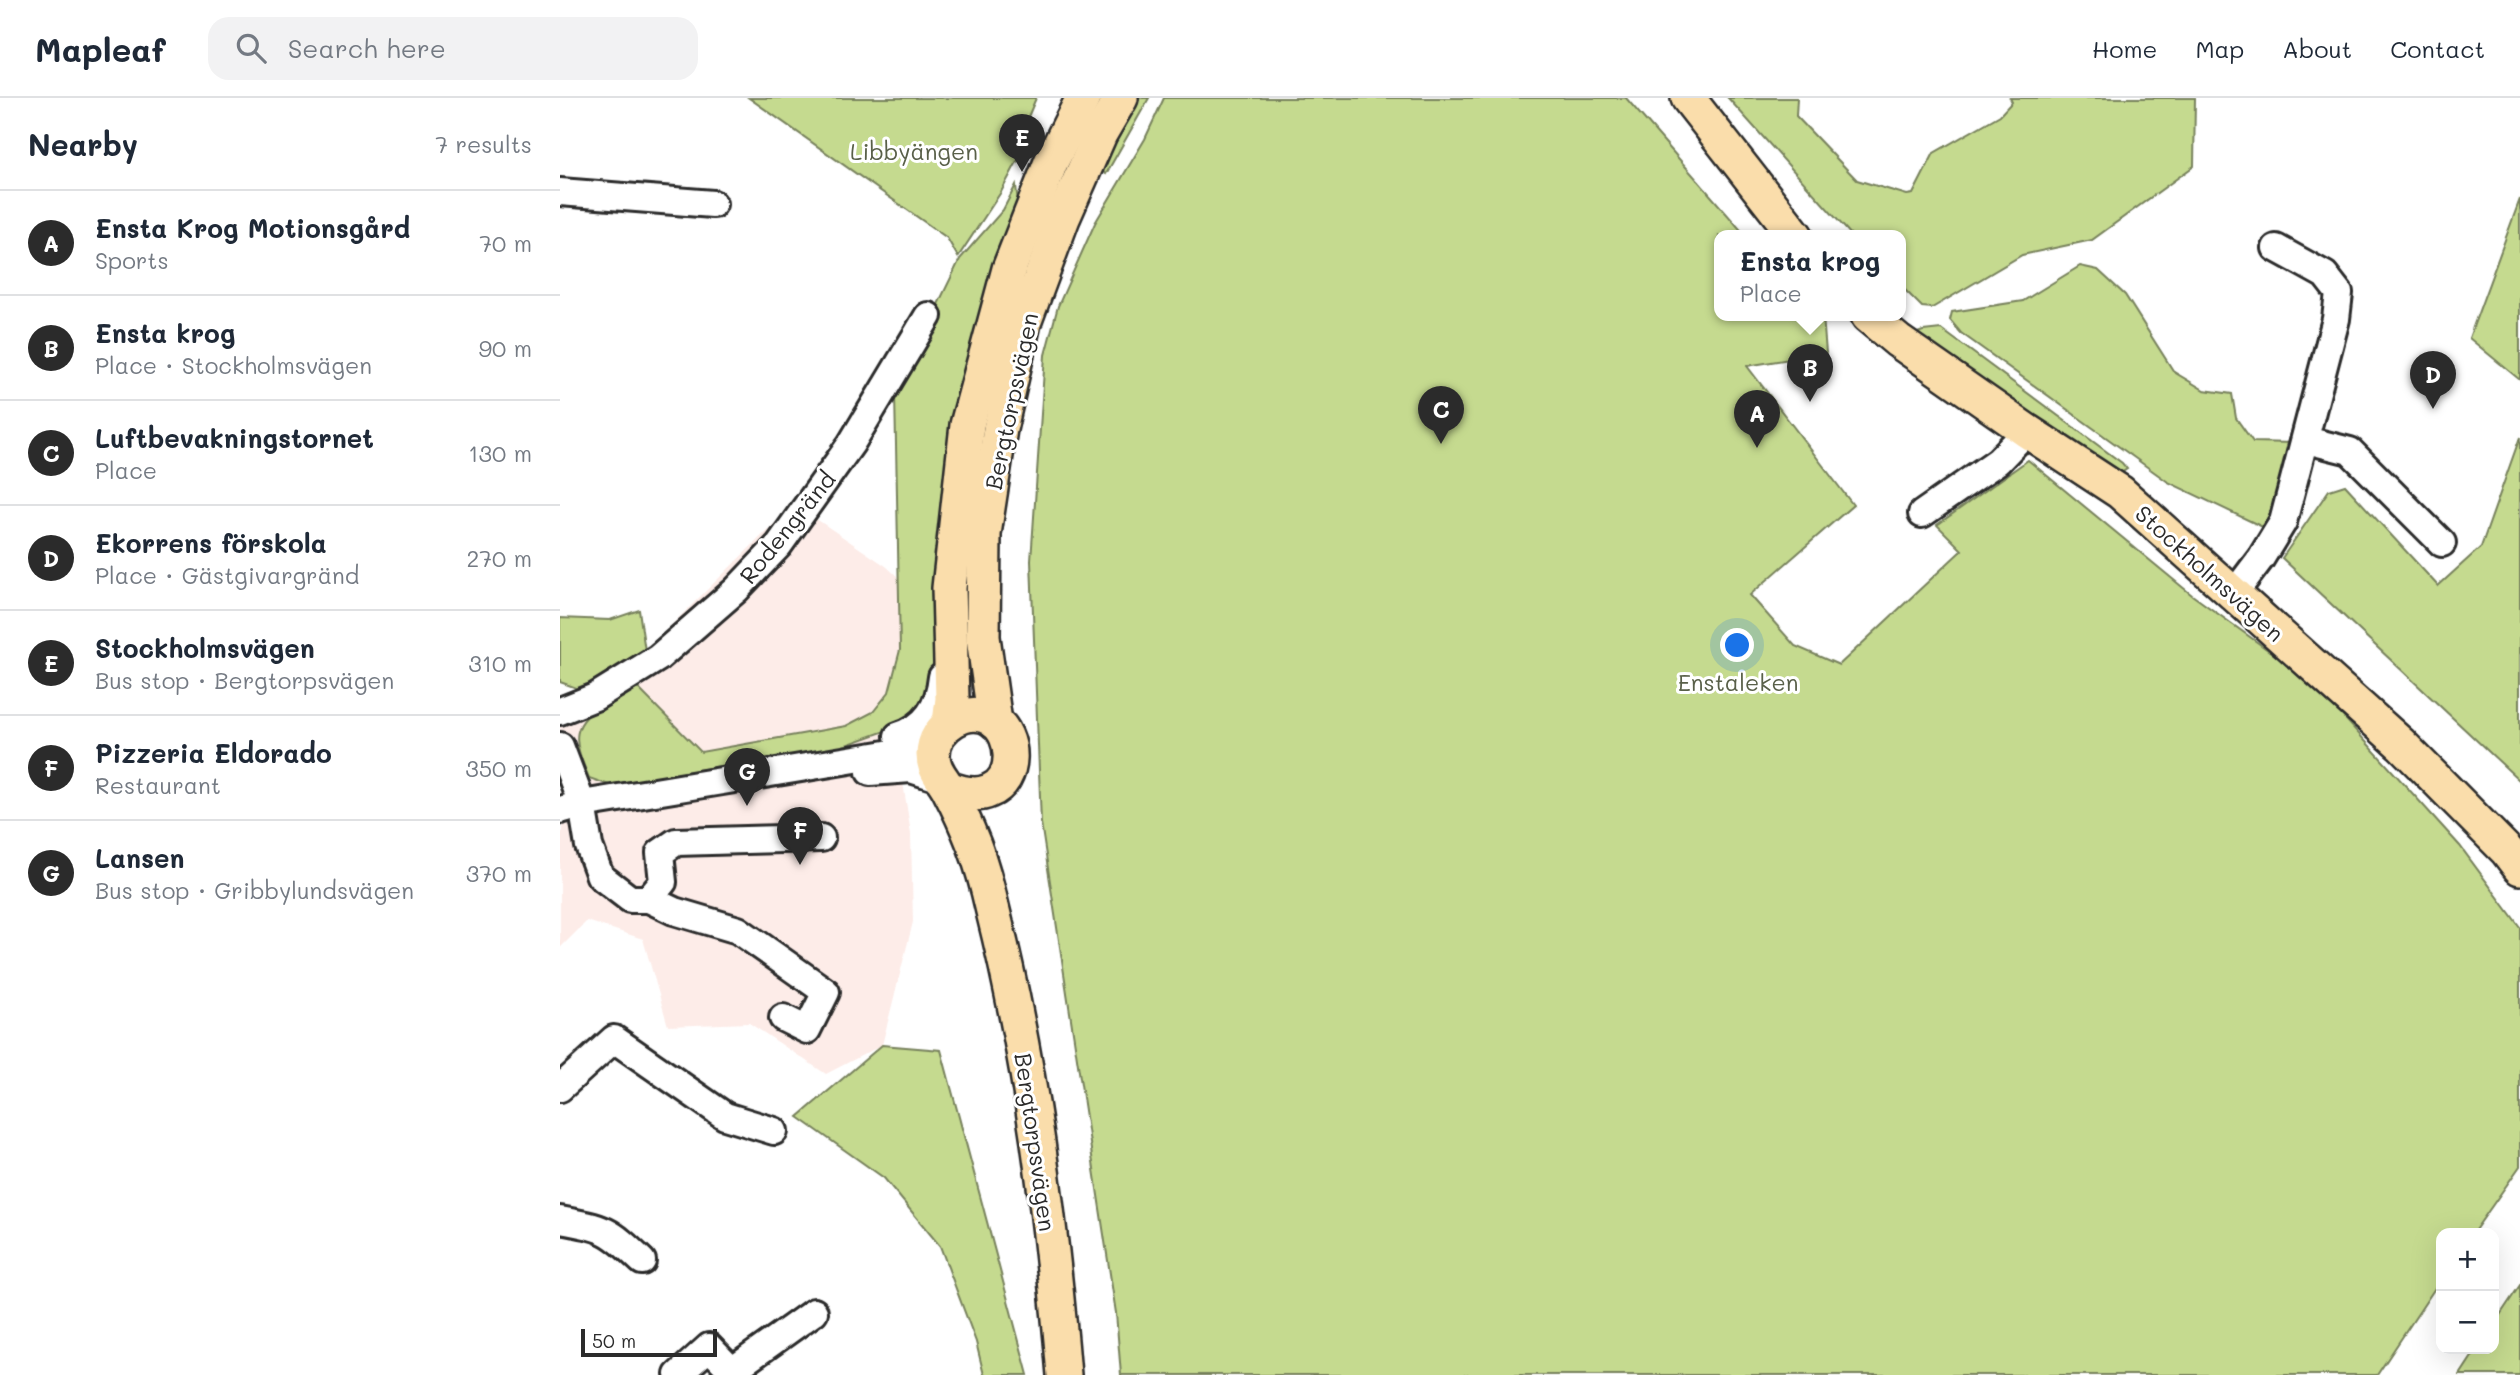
<!DOCTYPE html>
<meta charset="utf-8">
<style>
:root{--surface:#fff;--page:#f2f2f3;--text:#1f2937;--muted:#747a83;--line:#e0e1e3;--accent:#2b2b2b}
body{margin:0;font-family:Mali,sans-serif;background:var(--page);color:var(--text)}
.controls{position:absolute;right:21px;bottom:21px;display:grid;overflow:hidden;border-radius:14px;box-shadow:0 7px 28px #0002}
.controls button{width:63px;height:63px;display:grid;place-items:center;padding:0;border:0;border-bottom:2px solid var(--line);background:var(--surface);color:var(--text);font:35px sans-serif}
.scale{position:absolute;left:21px;bottom:18px;width:136px;box-sizing:border-box;padding-left:7px;border:4px solid #2b2b2b;border-top:0;font-size:19px;line-height:24px;white-space:nowrap;color:#2b2b2b;-webkit-text-stroke:5px #fff;paint-order:stroke}
.you{position:absolute;left:1178px;top:548px;width:24px;height:24px;margin:-18px;border:5px solid #fff;border-radius:50%;background:#1a73e8;box-shadow:0 0 0 10px #1a73e833}
.badge{display:grid;place-items:center;width:46px;height:46px;border-radius:50%;background:var(--accent);color:#fff;font-size:23px;font-weight:700}
.pin{position:absolute;translate:-50% -58px;filter:drop-shadow(0 2px 4px #0008)}
.pin::after{content:'';position:absolute;top:37px;width:24px;height:21px;background:inherit;clip-path:polygon(0 0,100% 0,50% 100%)}
.popup{position:absolute;left:1154px;top:132px;width:192px;height:91px;box-sizing:border-box;display:grid;place-content:center;border-radius:14px;background:var(--surface);filter:drop-shadow(0 2px 5px #0005);font-size:23px;white-space:nowrap;color:var(--muted)}
.popup b{font-size:26px;color:var(--text)}
.popup::after{content:'';position:absolute;left:50%;top:100%;margin-left:-14px;border:14px solid transparent;border-top-color:var(--surface)}
.list{margin:0;padding:0;list-style:none}
h2{display:flex;justify-content:space-between;align-items:center;height:91px;margin:0;padding:0 28px;font-size:30px}
h2 small{font-size:23px;font-weight:400;color:var(--muted)}
.list li{display:grid;grid-template-columns:46px 1fr auto;gap:21px;align-items:center;box-sizing:border-box;height:105px;padding:0 28px;border-top:2px solid var(--line)}
.list b{display:block;font-size:26px;white-space:nowrap}
.list p{margin:0;font-size:23px;white-space:nowrap;color:var(--muted)}
.list em{font-size:23px;font-style:normal;color:var(--muted)}
.icon{flex:none;width:38px;height:38px;fill:none;stroke:currentColor;stroke-width:2;stroke-linecap:round;stroke-linejoin:round}
.map{position:relative;flex:none;width:1960px;height:1277px;overflow:hidden}
header{display:flex;align-items:center;gap:42px;box-sizing:border-box;height:98px;padding:0 35px;background:var(--surface);border-bottom:2px solid var(--line)}
header strong{font-size:33px}
nav{display:flex;gap:38px;margin-inline-start:auto;font-size:24px}
.search{width:490px;height:63px;background:var(--page);display:flex;align-items:center;gap:18px;box-sizing:border-box;padding:0 24px;border-radius:21px;color:var(--muted);font-size:26px}
main{display:flex}
aside{flex:1;background:var(--surface)}
.map>svg:first-child{display:block}
.built{fill:#fdece8}
.green{fill:#c5da8f;stroke:#78825d;stroke-width:2}
.lines{fill:none;stroke-linecap:round;stroke-linejoin:round}
.minor-casing{stroke:#2b2b2b;stroke-width:32}
.major-casing{stroke:#2b2b2b;stroke-width:38}
.minor{stroke:#fff;stroke-width:26}
.major{stroke:#faddab;stroke-width:33}
.labels{text-anchor:middle;dominant-baseline:central;stroke-width:6;stroke-linejoin:round;paint-order:stroke}
.park-label{font-size:23px;fill:#596049;stroke:#fff}
.street-label{font-size:23px;fill:#2b2b2b;stroke:#fff}
</style>
<header>
<strong>Mapleaf</strong>
<div class="search"><svg class="icon" aria-label="search" viewBox="0 0 24 24"><circle cx="10" cy="10" r="6"/><path d="M15 15l6 6"/></svg>Search here</div>
<nav><a>Home</a><a>Map</a><a>About</a><a>Contact</a></nav>
</header>
<main>
<aside>
<h2>Nearby<small>7 results</small></h2>
<ul class="list">
<li><span class="badge">A</span><div><b>Ensta Krog Motionsgård</b><p>Sports</p></div><em>70 m</em></li>
<li><span class="badge">B</span><div><b>Ensta krog</b><p>Place · Stockholmsvägen</p></div><em>90 m</em></li>
<li><span class="badge">C</span><div><b>Luftbevakningstornet</b><p>Place</p></div><em>130 m</em></li>
<li><span class="badge">D</span><div><b>Ekorrens förskola</b><p>Place · Gästgivargränd</p></div><em>270 m</em></li>
<li><span class="badge">E</span><div><b>Stockholmsvägen</b><p>Bus stop · Bergtorpsvägen</p></div><em>310 m</em></li>
<li><span class="badge">F</span><div><b>Pizzeria Eldorado</b><p>Restaurant</p></div><em>350 m</em></li>
<li><span class="badge">G</span><div><b>Lansen</b><p>Bus stop · Gribbylundsvägen</p></div><em>370 m</em></li>
</ul>
</aside>
<div class="map">
<svg width="1960" height="1277" viewBox="0 0 1960 1277">
<rect width="100%" height="100%" fill="#fff"/>
<filter id="ink" filterUnits="userSpaceOnUse"><feTurbulence type="fractalNoise" baseFrequency=".0143" numOctaves="2"/><feDisplacementMap in="SourceGraphic" scale="14" xChannelSelector="R" yChannelSelector="G"/><feConvolveMatrix kernelMatrix="1 2 1 2 8 2 1 2 1" color-interpolation-filters="sRGB"/></filter>
<g filter="url(#ink)">
<path class="built" d="M234 406 326 468 339 480 340 552 329 594 351 736 353 824 322 947 266 976 189 925 108 928 83 841 27 823 0 850V736L3 733 0 720V615L85 553Z"/>
<g class="green">
<path d="M189 0H476L465 26 467 45 441 94 398 159 387 140Z"/>
<path d="M574 0H589L546 76 536 69Z"/>
<path d="M604 0H1066L1186 138H1159V218H1263L1266 255 1187 268 1293 407 1190 497 1235 548 1279 567 1402 452 1377 427 1468 362 1632 497 1751 583 1900 748 1960 829V1068L1913 1135H1881V1181L1817 1277H561L556 1215 481 725 471 463 485 257 498 208 535 125 585 41Z"/>
<path d="M1168 0H1237L1236 18 1297 82 1347 97 1353 96 1374 55 1440 17 1452 4 1450 0H1635L1634 68 1532 142 1462 157 1372 210 1362 209 1341 188V138H1292Z"/>
<path d="M456 87 458 106 380 478 373 595 356 622 272 652 160 668 52 688 29 680C12 640 9 626 49 602 59 596 66 590 79 591L141 654 286 628 313 614 329 594 340 552 335 295 400 161 443 112Z"/>
<path d="M1960 101V282L1909 240Z"/>
<path d="M1520 168 1538 172 1565 197 1614 274 1644 292 1672 296 1676 320 1693 344 1733 345 1709 432 1608 384 1401 235 1390 222 1392 214 1463 203Z"/>
<path d="M1381 231 1562 365 1567 371 1555 379 1349 238 1363 233Z"/>
<path d="M1960 339V683L1722 460 1769 392 1785 387 1878 488 1921 449Z"/>
<path d="M79 512 85 553 22 592 0 584V520L50 522Z"/>
<path d="M322 947 381 952 468 1277H424L416 1244 380 1148 324 1080 238 1019Z"/>
<path d="M1960 1187V1277H1900L1917 1251H1934V1226Z"/>
</g>
<g class="lines">
<defs>
<g id="minor">
<path d="M0 94 153 106"/>
<path d="M1746 342 1790 353 1882 445"/>
<path d="M1362 416 1438 363 1467 333"/>
<path d="M1673 497 1701 460 1723 424 1776 221 1779 195 1765 177 1716 150"/>
<path d="M0 613 35 599 98 560 176 492 219 447 291 346 368 218"/>
<path d="M338 638C366 629 379 609 382 579"/>
<path d="M0 648 22 706 29 748 40 778 70 801H89L103 784 100 755 116 744 261 740"/>
<path d="M310 674 351 671 379 680"/>
<path d="M0 712 22 706 356 651 380 634"/>
<path d="M89 801 114 813 178 832 266 894 247 932 223 920"/>
<path d="M0 990 54 941 165 1018 214 1033"/>
<path d="M0 1122C45 1130 49 1131 82 1163"/>
<path d="M173 1272 254 1214"/>
<path d="M118 1277 149 1249 176 1277"/>
</g>
<g id="major">
<path d="M1128 0 1236 138"/>
<path d="M1308 218 1338 243 1467 333 1560 394 1841 646 1947 753 1960 770"/>
<path d="M435 624 423 539 424 436 440 331 464 225 503 120 540 36 561 0"/>
<path d="M389 625 392 601 389 490 407 327 449 171 491 64 523 0"/>
<path d="M388 690C401 695 416 699 429 693 457 682 456 638 433 622 409 606 373 627 373 657 373 673 384 681 390 694 399 711 407 729 414 747 422 768 428 791 433 813 471 965 491 1121 504 1277"/>
</g>
</defs>
<use href="#minor" class="minor-casing"/>
<use href="#major" class="major-casing"/>
<use href="#minor" class="minor"/>
<use href="#major" class="major"/>
</g>
</g>
<g class="labels">
<g class="park-label">
<text x="354" y="53">Libbyängen</text>
<text x="1178" y="584">Enstaleken</text>
</g>
<g class="street-label">
<text transform="translate(451 303) rotate(-78)">Bergtorpsvägen</text>
<text transform="translate(227 429) rotate(-51)">Rodengränd</text>
<text transform="translate(1650 475) rotate(42)">Stockholmsvägen</text>
<text transform="translate(476 1044) rotate(82)">Bergtorpsvägen</text>
</g>
</g>
</svg>
<div class="controls">
<button>+</button>
<button>−</button>
</div>
<div class="scale">50 m</div>
<div class="you"></div>
<div class="pin badge" style="left:1197px;top:350px">A</div>
<div class="pin badge" style="left:1250px;top:304px">B</div>
<div class="popup"><b>Ensta krog</b>Place</div>
<div class="pin badge" style="left:881px;top:346px">C</div>
<div class="pin badge" style="left:1873px;top:311px">D</div>
<div class="pin badge" style="left:462px;top:74px">E</div>
<div class="pin badge" style="left:240px;top:767px">F</div>
<div class="pin badge" style="left:187px;top:708px">G</div>
</div>
</main>
